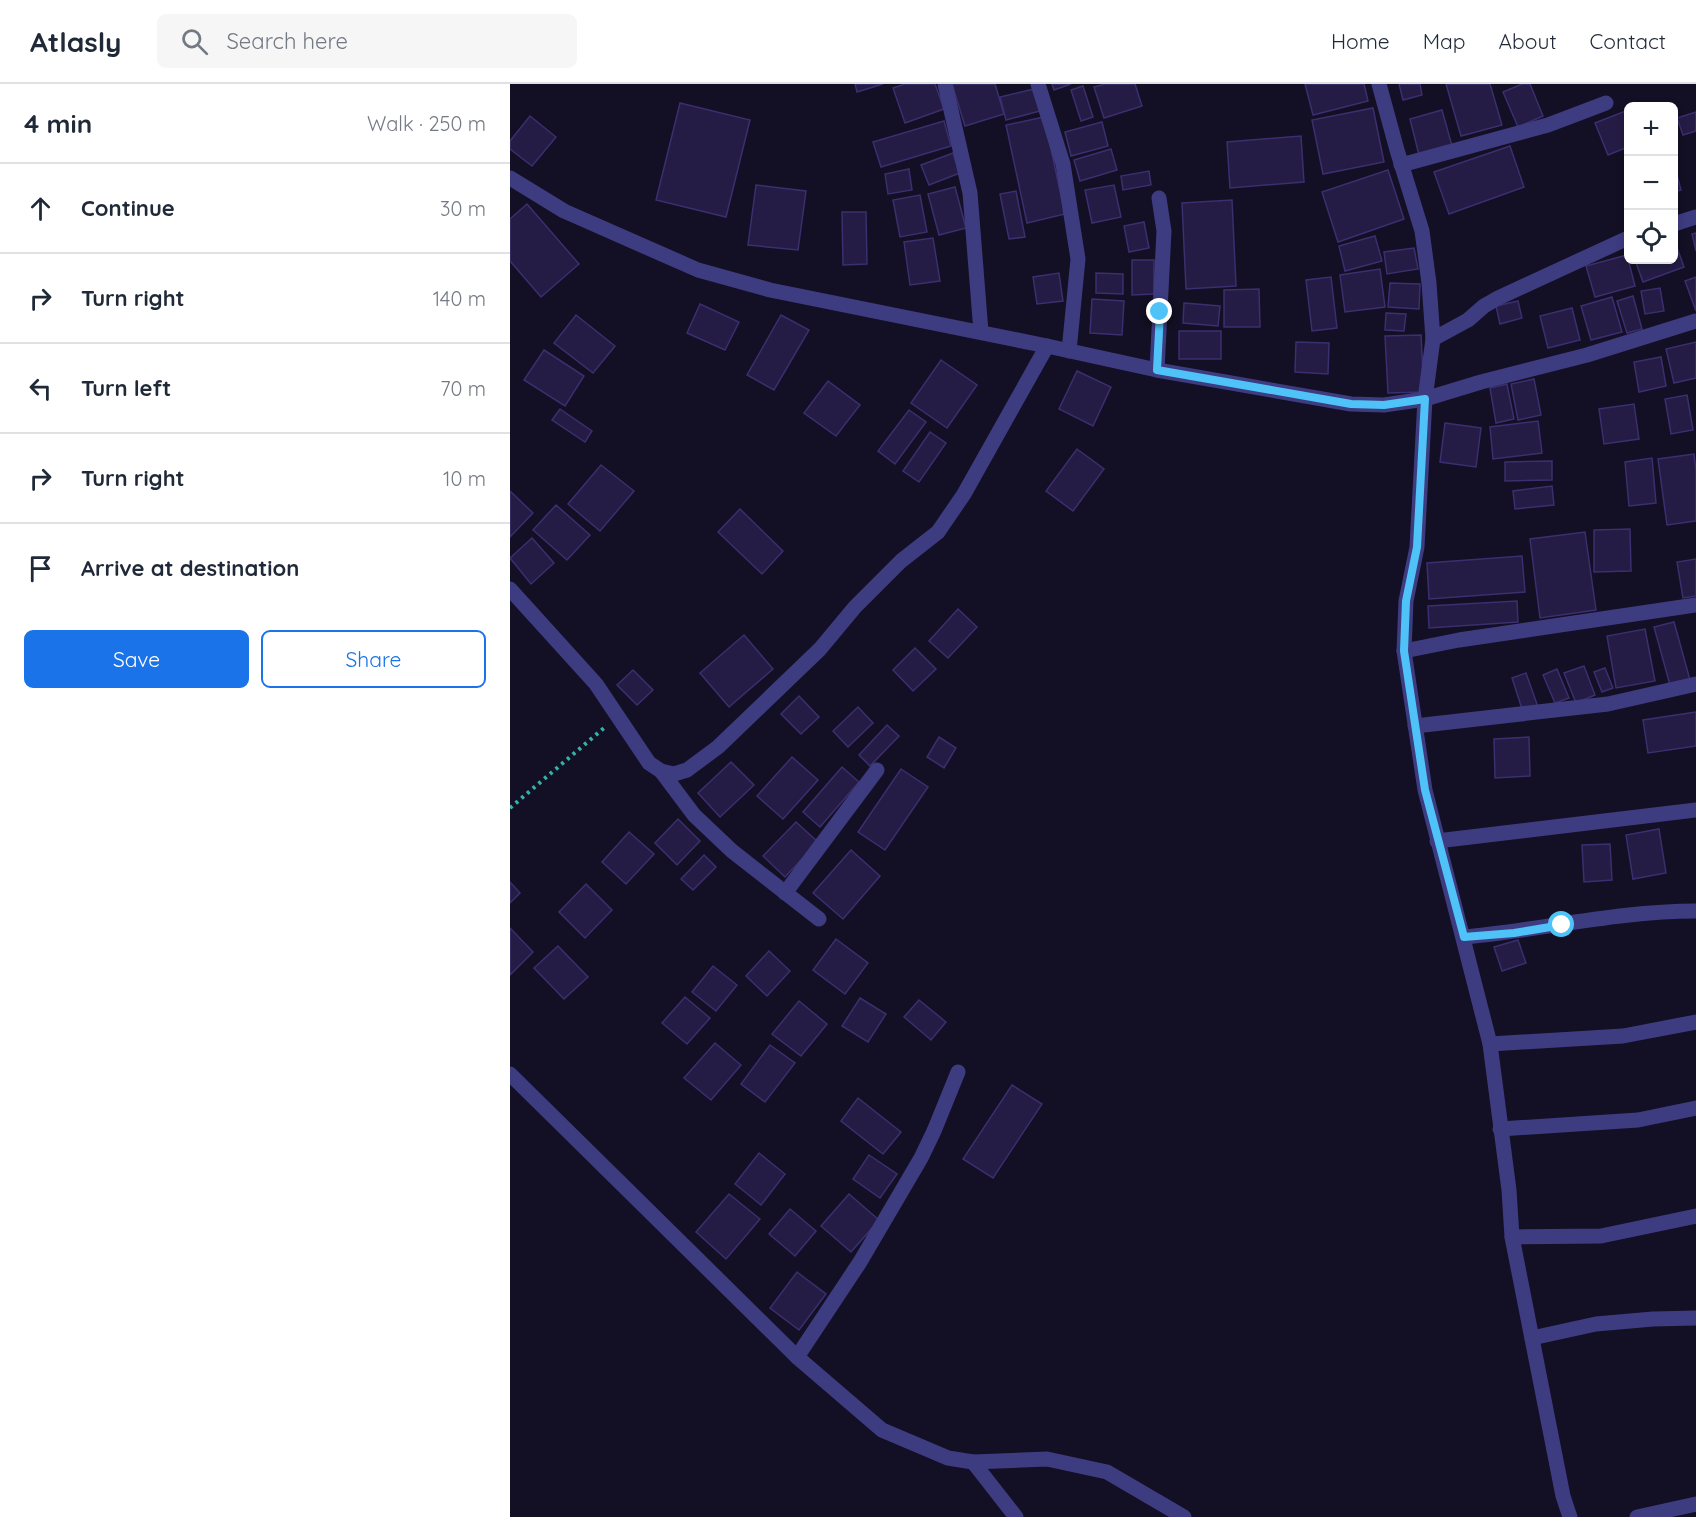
<!DOCTYPE html>
<meta charset="utf-8">
<style>
:root{--surface:#fff;--page:#f6f6f7;--text:#1f2937;--muted:#747a83;--line:#e0e1e3;--accent:#1a73e8}
body{margin:0;font-family:Quicksand,sans-serif;background:var(--page);color:var(--text)}
.controls{position:absolute;right:18px;top:18px;display:grid;overflow:hidden;border-radius:9px;box-shadow:0 3px 9px #0003}
.controls button{width:54px;height:54px;display:grid;place-items:center;padding:0;border:0;border-bottom:2px solid var(--line);background:var(--surface);color:var(--text);font:30px sans-serif}
.stop{position:absolute;width:18px;height:18px;margin:-14px;border:4px solid #4fc3f7;border-radius:50%;background:#fff}
.stop.end{background:#4fc3f7;border-color:#fff;box-shadow:0 2px 6px #0008}
.list{margin:0;padding:0;list-style:none}
h2{display:flex;justify-content:space-between;align-items:center;height:78px;margin:0;padding:0 24px;font-size:26px}
h2 small{font-size:20px;font-weight:400;color:var(--muted)}
.list li{display:grid;grid-template-columns:39px 1fr auto;gap:18px;align-items:center;box-sizing:border-box;height:90px;padding:0 24px;border-top:2px solid var(--line)}
.list b{display:block;font-size:22px;white-space:nowrap}
.list em{font-size:20px;font-style:normal;color:var(--muted)}
.actions{display:flex;gap:12px;padding:18px 24px}
.actions a{flex:1;padding:14px 0;border:2px solid var(--accent);border-radius:9px;text-align:center;font-size:21px;color:var(--accent)}
.actions .main{background:var(--accent);color:#fff}
.icon{flex:none;width:33px;height:33px;fill:none;stroke:currentColor;stroke-width:2;stroke-linecap:round;stroke-linejoin:round}
.map{position:relative;flex:none;width:1186px;height:1433px;overflow:hidden}
header{display:flex;align-items:center;gap:36px;box-sizing:border-box;height:84px;padding:0 30px;background:var(--surface);border-bottom:2px solid var(--line)}
header strong{font-size:28px}
nav{display:flex;gap:33px;margin-inline-start:auto;font-size:21px}
.search{width:420px;height:54px;background:var(--page);display:flex;align-items:center;gap:15px;box-sizing:border-box;padding:0 21px;border-radius:9px;color:var(--muted);font-size:22px}
main{display:flex}
aside{flex:1;background:var(--surface)}
.map>svg:first-child{display:block}
.building{fill:#241c44;stroke:#3b2f6f;stroke-width:1.5}
.lines{fill:none;stroke-linecap:round;stroke-linejoin:round}
.path{stroke:#34b2a9;stroke-width:4;stroke-dasharray:3 4.5;stroke-linecap:butt}
.minor{stroke:#3e3c81;stroke-width:15}
.route{stroke:#4fc3f7;stroke-width:8}
</style>
<header>
<strong>Atlasly</strong>
<div class="search"><svg class="icon" aria-label="search" viewBox="0 0 24 24"><circle cx="10" cy="10" r="6"/><path d="M15 15l6 6"/></svg>Search here</div>
<nav><a>Home</a><a>Map</a><a>About</a><a>Contact</a></nav>
</header>
<main>
<aside>
<h2>4 min<small>Walk · 250 m</small></h2>
<ul class="list">
<li><svg class="icon" aria-label="ahead" viewBox="0 0 24 24"><path d="M12 20V5M6 11l6-6 6 6"/></svg><div><b>Continue</b></div><em>30 m</em></li>
<li><svg class="icon" aria-label="right" viewBox="0 0 24 24"><path d="M7 20v-9h11M14 6l5 5-5 5"/></svg><div><b>Turn right</b></div><em>140 m</em></li>
<li><svg class="icon" aria-label="left" viewBox="0 0 24 24"><path d="M17 20v-9H6M10 6l-5 5 5 5"/></svg><div><b>Turn left</b></div><em>70 m</em></li>
<li><svg class="icon" aria-label="right" viewBox="0 0 24 24"><path d="M7 20v-9h11M14 6l5 5-5 5"/></svg><div><b>Turn right</b></div><em>10 m</em></li>
<li><svg class="icon" aria-label="arrive" viewBox="0 0 24 24"><path d="M6 21V4h12l-3 4 3 4H6"/></svg><div><b>Arrive at destination</b></div></li>
</ul>
<div class="actions"><a class="main">Save</a><a>Share</a></div>
</aside>
<div class="map">
<svg width="1186" height="1433" viewBox="0 0 1186 1433">
<rect width="100%" height="100%" fill="#130f24"/>
<g class="building">
<path d="M345 0H373L347 8Z"/>
<path d="M395 0H425L434 25 395 39 383 4Z"/>
<path d="M442 0H485L494 30 455 42Z"/>
<path d="M542 0H561L544 6Z"/>
<path d="M595 0H625L632 22 594 34 584 3Z"/>
<path d="M795 0H854L858 17 803 31Z"/>
<path d="M889 0H910L912 11 893 16Z"/>
<path d="M936 0H980L992 41 951 52Z"/>
<path d="M1012 0H1020L1033 32 1008 43 993 8Z"/>
<path d="M573 2 583 33 571 37 561 6Z"/>
<path d="M524 5 530 27 496 36 490 13Z"/>
<path d="M170 19 240 36 216 133 146 116Z"/>
<path d="M863 24 874 78 813 90 802 36Z"/>
<path d="M932 26 942 62 909 71 900 35Z"/>
<path d="M1118 26V63L1098 71 1085 39Z"/>
<path d="M1186 28V47L1173 51 1167 34Z"/>
<path d="M20 32 46 53 22 82 0 65V57Z"/>
<path d="M534 33 555 130 517 139 496 41Z"/>
<path d="M434 37 441 62 371 83 363 58Z"/>
<path d="M592 38 598 62 561 72 555 48Z"/>
<path d="M791 52 794 98 720 104 717 58Z"/>
<path d="M1000 62 1014 103 939 130 924 88Z"/>
<path d="M601 65 607 86 570 97 564 76Z"/>
<path d="M443 69 450 89 419 101 411 81Z"/>
<path d="M1164 80 1171 106 1164 108Z"/>
<path d="M399 85 402 106 378 110 375 90Z"/>
<path d="M878 86 894 135 828 158 812 108Z"/>
<path d="M639 87 641 101 613 106 611 92Z"/>
<path d="M246 101 296 107 288 166 238 161Z"/>
<path d="M604 101 611 133 582 139 575 106Z"/>
<path d="M445 103 456 144 429 151 418 110Z"/>
<path d="M506 107 515 153 499 155 490 110Z"/>
<path d="M410 111 417 148 390 153 383 116Z"/>
<path d="M722 116 726 202 676 205 672 119Z"/>
<path d="M17 120 69 180 31 213 0 177V135Z"/>
<path d="M332 128H356L357 180 333 181Z"/>
<path d="M634 138 639 164 619 168 614 142Z"/>
<path d="M1186 149V167L1182 150Z"/>
<path d="M865 152 872 177 835 187 829 162Z"/>
<path d="M423 154 430 197 400 201 394 158Z"/>
<path d="M1164 155 1174 183 1133 198 1125 176H1164Z"/>
<path d="M904 164 908 185 877 190 874 168Z"/>
<path d="M1117 171 1125 202 1085 213 1076 182Z"/>
<path d="M622 176H644V210L622 211Z"/>
<path d="M870 185 875 223 835 228 830 191Z"/>
<path d="M549 189 553 217 527 220 523 193Z"/>
<path d="M586 189 613 190V210L586 209Z"/>
<path d="M821 193 827 244 802 247 796 196Z"/>
<path d="M1186 193V227L1175 197Z"/>
<path d="M880 199 910 200 909 225 878 223Z"/>
<path d="M1150 204 1154 227 1135 230 1131 207Z"/>
<path d="M749 205 750 243H714V206Z"/>
<path d="M1123 212 1132 245 1117 249 1107 217Z"/>
<path d="M1102 213 1112 248 1081 256 1071 222Z"/>
<path d="M582 215 614 217 612 251 580 249Z"/>
<path d="M1008 217 1012 234 990 240 986 222Z"/>
<path d="M674 219 710 222 708 242 673 239Z"/>
<path d="M190 220 229 238 215 266 177 249Z"/>
<path d="M1062 224 1070 256 1038 264 1030 232Z"/>
<path d="M876 229 896 230 894 247 875 246Z"/>
<path d="M66 231 105 262 83 289 44 259Z"/>
<path d="M271 231 299 246 264 306 237 291Z"/>
<rect x="669" y="247" width="42" height="28"/>
<path d="M911 251 914 308 878 309 875 252Z"/>
<path d="M786 258 819 259 818 290 785 288Z"/>
<path d="M1186 258V294L1164 299 1156 265Z"/>
<path d="M34 266 74 292 55 322 14 296Z"/>
<path d="M1151 273 1156 302 1129 308 1124 278Z"/>
<path d="M431 276 467 301 437 344 401 319Z"/>
<path d="M567 287 601 303 583 342 549 325Z"/>
<path d="M1024 295 1031 331 1008 336 1001 300Z"/>
<path d="M318 297 350 321 326 352 294 329Z"/>
<path d="M997 300 1004 335 986 339 980 304Z"/>
<path d="M1177 311 1183 346 1161 350 1155 315Z"/>
<path d="M1124 320 1129 355 1094 360 1089 325Z"/>
<path d="M50 325 82 347 75 358 42 336Z"/>
<path d="M399 326 416 338 385 380 368 367Z"/>
<path d="M1028 337 1032 369 983 375 980 343Z"/>
<path d="M935 339 971 344 966 383 930 378Z"/>
<path d="M420 348 436 359 409 398 393 387Z"/>
<path d="M567 365 594 385 563 427 536 407Z"/>
<path d="M1184 370 1186 387V437L1157 441 1148 375Z"/>
<path d="M1142 374 1146 419 1119 422 1115 378Z"/>
<path d="M1042 377V396L995 397V378Z"/>
<path d="M91 381 124 407 90 447 58 420Z"/>
<path d="M1042 402 1044 421 1005 425 1003 407Z"/>
<path d="M0 407 23 429 0 453Z"/>
<path d="M46 421 80 451 57 476 23 446Z"/>
<path d="M230 425 273 467 252 490 208 448Z"/>
<path d="M1120 445 1121 487 1084 488V446Z"/>
<path d="M1075 448 1086 526 1030 534 1020 455Z"/>
<path d="M22 454 44 479 21 500 0 474Z"/>
<path d="M1012 472 1015 508 919 515 917 479Z"/>
<path d="M1186 475V512L1173 514 1167 478Z"/>
<path d="M1007 517 1008 538 919 544 918 522Z"/>
<path d="M448 525 467 543 438 574 419 557Z"/>
<path d="M1164 538 1180 596 1160 601 1144 543Z"/>
<path d="M1135 545 1145 597 1106 604 1097 552Z"/>
<path d="M234 551 263 585 219 623 190 589Z"/>
<path d="M405 564 426 585 403 607 383 586Z"/>
<path d="M1074 582 1085 611 1066 619 1054 589Z"/>
<path d="M1095 584 1103 604 1092 608 1084 588Z"/>
<path d="M1047 585 1059 614 1045 619 1033 591Z"/>
<path d="M123 586 143 606 127 621 107 601Z"/>
<path d="M1016 589 1028 623 1013 628 1002 594Z"/>
<path d="M289 612 309 633 291 650 271 630Z"/>
<path d="M348 623 363 639 338 663 323 647Z"/>
<path d="M1186 628V662L1138 669 1133 636Z"/>
<path d="M377 641 389 652 360 682 349 671Z"/>
<path d="M429 653 446 664 434 684 417 673Z"/>
<path d="M1019 653 1020 692 985 694 984 655Z"/>
<path d="M282 673 308 696 273 735 247 712Z"/>
<path d="M221 678 244 701 210 733 188 709Z"/>
<path d="M332 683 349 698 310 743 293 728Z"/>
<path d="M391 685 418 703 375 766 348 748Z"/>
<path d="M168 735 190 757 167 781 145 759Z"/>
<path d="M286 738 308 758 275 793 253 772Z"/>
<path d="M1149 745 1156 789 1123 795 1116 751Z"/>
<path d="M119 748 144 770 116 800 92 778Z"/>
<path d="M1100 760 1102 796 1074 798 1072 761Z"/>
<path d="M341 766 370 792 333 835 303 809Z"/>
<path d="M194 771 206 783 183 806 171 795Z"/>
<path d="M0 798 10 809 0 819Z"/>
<path d="M76 800 102 826 75 854 49 828Z"/>
<path d="M0 844 23 868 0 891Z"/>
<path d="M326 855 358 879 335 910 303 886Z"/>
<path d="M1008 856 1016 879 992 887 984 863Z"/>
<path d="M48 862 78 893 54 915 24 884Z"/>
<path d="M259 867 280 887 257 912 236 892Z"/>
<path d="M203 882 227 901 206 927 182 908Z"/>
<path d="M175 913 200 934 177 960 152 939Z"/>
<path d="M350 914 376 930 358 958 332 942Z"/>
<path d="M409 916 436 938 421 956 394 933Z"/>
<path d="M289 917 317 940 291 972 262 950Z"/>
<path d="M205 959 231 981 201 1016 174 994Z"/>
<path d="M260 961 285 979 255 1018 231 1000Z"/>
<path d="M502 1001 532 1020 483 1094 453 1075Z"/>
<path d="M348 1014 391 1048 373 1070 331 1037Z"/>
<path d="M249 1069 275 1090 251 1121 225 1100Z"/>
<path d="M359 1071 387 1090 370 1114 343 1095Z"/>
<path d="M219 1110 250 1135 216 1175 186 1148Z"/>
<path d="M339 1110 369 1136 341 1168 311 1142Z"/>
<path d="M280 1125 306 1147 285 1172 259 1150Z"/>
<path d="M287 1188 316 1210 289 1246 260 1224Z"/>
</g>
<g class="lines">
<path class="path" d="M0 724 94 644"/>
<g class="minor">
<path d="M435 0 460 109 471 248"/>
<path d="M528 0 553 80 568 175 559 267"/>
<path d="M869 0 887 66 912 147 919 199 923 255 915 315 907 463 896 517 894 567 915 706 980 960 999 1106 1002 1153 1053 1412 1060 1433"/>
<path d="M891 81 1038 41 1096 19"/>
<path d="M0 94 54 127 188 186 260 206 537 262 647 286 841 320 874 321 915 315 971 298 1077 271 1186 237"/>
<path d="M1164 140 1186 133"/>
<path d="M923 255 958 236 974 222 988 214 1118 154"/>
<path d="M647 286 654 147 649 114"/>
<path d="M0 505 86 600 139 679 151 687 164 690 177 686 208 663 310 565 345 523 391 477 428 448 454 410 537 262"/>
<path d="M894 567 949 556 1186 521"/>
<path d="M905 642 1098 620 1186 600"/>
<path d="M151 687 184 731 222 767 309 835"/>
<path d="M927 757 1186 726"/>
<path d="M275 809 367 686"/>
<path d="M954 853C1031 846 1108 827 1186 827"/>
<path d="M980 960 1113 952 1186 938"/>
<path d="M0 990 287 1273 372 1346 438 1374 463 1378 537 1375 597 1388 674 1433"/>
<path d="M990 1045 1128 1036 1186 1024"/>
<path d="M1002 1153 1091 1152 1186 1132"/>
<path d="M1022 1254 1086 1240 1143 1235 1186 1234"/>
<path d="M287 1273 350 1178 411 1074 424 1047 448 988"/>
<path d="M463 1378 506 1433"/>
<path d="M1127 1433 1186 1420"/>
</g>
</g>
<g class="lines">
<path class="route" d="M650 228 647 286 841 320 874 321 915 315 907 463 896 517 894 567 915 706 954 853 1004 849 1052 841"/>
</g>
</svg>
<div class="controls">
<button>+</button>
<button>−</button>
<button><svg class="icon" aria-label="locate" viewBox="0 0 24 24"><circle cx="12" cy="12" r="6"/><path d="M12 2v4M12 18v4M2 12h4M18 12h4"/></svg></button>
</div>
<div class="stop" style="left:1052px;top:841px"></div>
<div class="stop end" style="left:650px;top:228px"></div>
</div>
</main>
